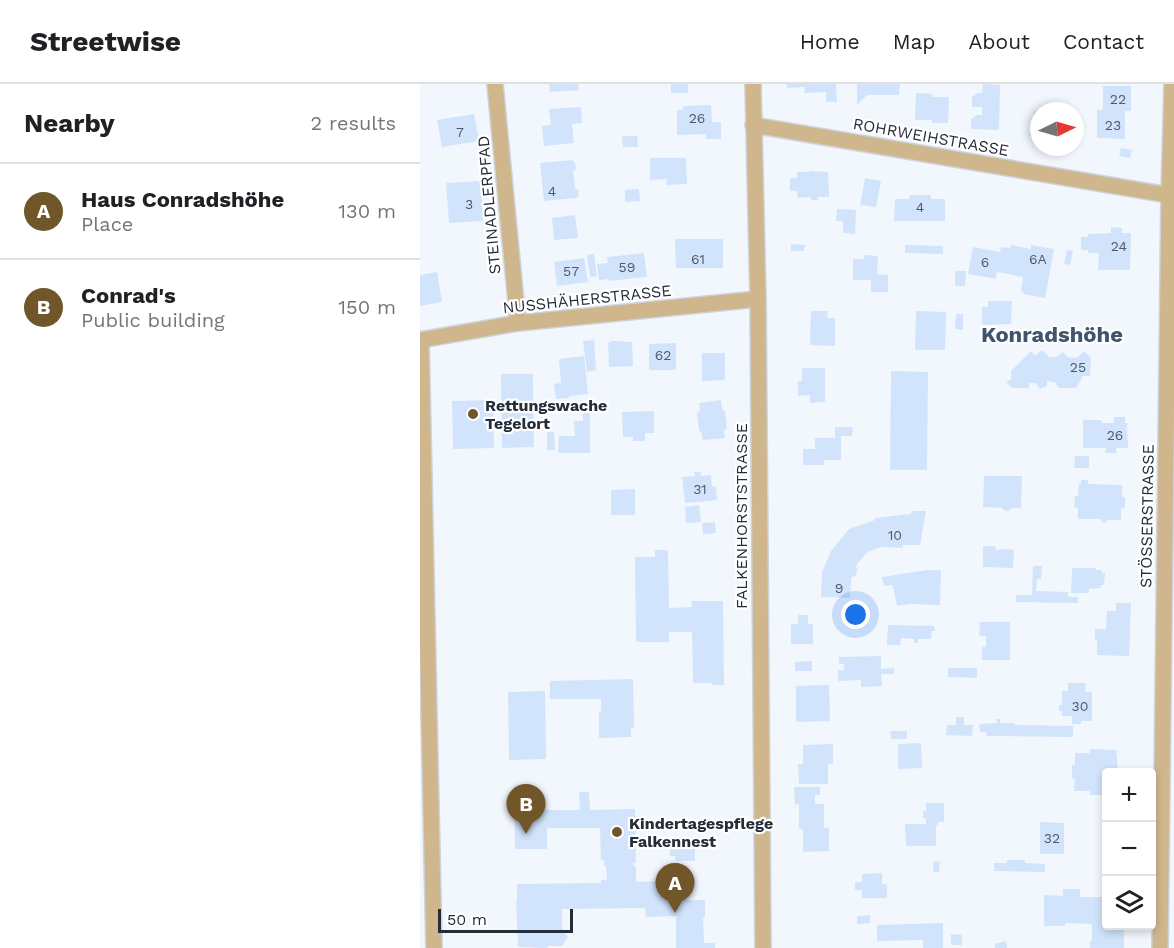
<!DOCTYPE html>
<meta charset="utf-8">
<style>
:root{--surface:#fff;--page:#f2f2f2;--text:#202124;--muted:#757577;--line:#e0e0e0;--accent:#705628}
body{margin:0;font-family:"Work Sans",sans-serif;background:var(--page);color:var(--text)}
.controls{position:absolute;right:18px;bottom:18px;display:grid;overflow:hidden;border-radius:6px;box-shadow:0 3px 9px #0003}
.controls button{width:54px;height:54px;display:grid;place-items:center;padding:0;border:0;border-bottom:2px solid var(--line);background:var(--surface);color:var(--text);font:30px sans-serif}
.compass{position:absolute;left:610px;top:18px;width:54px;height:54px;border-radius:50%;background:var(--surface);box-shadow:0 3px 9px #0003;rotate:85deg}
.scale{position:absolute;left:18px;bottom:15px;width:135px;box-sizing:border-box;padding-left:6px;border:3px solid #242d38;border-top:0;font-size:16px;line-height:21px;white-space:nowrap;color:#242d38;-webkit-text-stroke:4px #fff;paint-order:stroke}
.you{position:absolute;left:436px;top:531px;width:21px;height:21px;margin:-15px;border:4px solid #fff;border-radius:50%;background:#1a73e8;box-shadow:0 0 0 9px #1a73e833}
.badge{display:grid;place-items:center;width:39px;height:39px;border-radius:50%;background:var(--accent);color:#fff;font-size:20px;font-weight:700}
.pin{position:absolute;translate:-50% -50px;filter:drop-shadow(0 2px 3px #0008)}
.pin::after{content:'';position:absolute;top:32px;width:21px;height:18px;background:inherit;clip-path:polygon(0 0,100% 0,50% 100%)}
.list{margin:0;padding:0;list-style:none}
h2{display:flex;justify-content:space-between;align-items:center;height:78px;margin:0;padding:0 24px;font-size:26px}
h2 small{font-size:20px;font-weight:400;color:var(--muted)}
.list li{display:grid;grid-template-columns:39px 1fr auto;gap:18px;align-items:center;box-sizing:border-box;height:96px;padding:0 24px;border-top:2px solid var(--line)}
.list b{display:block;font-size:22px;white-space:nowrap}
.list p{margin:0;font-size:20px;white-space:nowrap;color:var(--muted)}
.list em{font-size:20px;font-style:normal;color:var(--muted)}
.icon{flex:none;width:33px;height:33px;fill:none;stroke:currentColor;stroke-width:2;stroke-linecap:round;stroke-linejoin:round}
.map{position:relative;flex:none;width:754px;height:864px;overflow:hidden}
header{display:flex;align-items:center;gap:36px;box-sizing:border-box;height:84px;padding:0 30px;background:var(--surface);border-bottom:2px solid var(--line)}
header strong{font-size:28px}
nav{display:flex;gap:33px;margin-inline-start:auto;font-size:21px}
main{display:flex}
aside{flex:1;background:var(--surface)}
.map>svg:first-child{display:block}
.building{fill:#d1e4fb}
.lines{fill:none;stroke-linecap:round;stroke-linejoin:round}
.minor-casing{stroke:#cdd3da;stroke-width:18}
.minor{stroke:#cfb68c;stroke-width:15}
.poi-dot{fill:#705628;stroke:#fff;stroke-width:2}
.labels{text-anchor:middle;dominant-baseline:central;stroke-width:4.5;stroke-linejoin:round;paint-order:stroke}
.number-label{font-size:14px;fill:#4f5b69}
.street-label{font-size:16px;fill:#242d38;stroke:#fff}
.poi-label{font-size:16px;font-weight:bold;fill:#242d38;stroke:#fff;text-anchor:start}
.district-label{font-size:22px;font-weight:bold;fill:#40546b;stroke:#fff}
</style>
<header>
<strong>Streetwise</strong>
<nav><a>Home</a><a>Map</a><a>About</a><a>Contact</a></nav>
</header>
<main>
<aside>
<h2>Nearby<small>2 results</small></h2>
<ul class="list">
<li><span class="badge">A</span><div><b>Haus Conradshöhe</b><p>Place</p></div><em>130 m</em></li>
<li><span class="badge">B</span><div><b>Conrad's</b><p>Public building</p></div><em>150 m</em></li>
</ul>
</aside>
<div class="map">
<svg width="754" height="864" viewBox="0 0 754 864">
<rect width="100%" height="100%" fill="#f2f7fd"/>
<g class="building">
<path d="M129 0H158L159 6 130 8Z"/>
<rect x="251" y="0" width="17" height="9"/>
<path d="M367 0H416L417 18H406V8L384 9 385 3 367 4Z"/>
<path d="M437 0H480L479 11H447L437 21Z"/>
<path d="M563 0 580 1 579 46 551 45V35L557 31H562V23H552V13L558 9H562Z"/>
<path d="M683 2H711V27H705V55L677 54V26H683Z"/>
<path d="M496 9 512 10V13H529L528 39H512V36H495Z"/>
<path d="M288 21 291 22 292 38H301V55H286V50L257 51V26H262L264 22Z"/>
<path d="M161 23 162 39 152 40 154 59 124 62 122 42 131 41 129 25Z"/>
<path d="M614 27 619 28V53L609 52Z"/>
<path d="M54 30 59 57 22 63 17 36Z"/>
<path d="M202 52H217L218 63H203Z"/>
<path d="M701 64 712 66 710 74 699 72Z"/>
<path d="M230 74H266L267 100 246 101 247 95 230 96Z"/>
<path d="M152 76 155 79 156 85 153 87 155 104 158 106 159 112 156 114 124 117 120 79Z"/>
<path d="M390 87 408 88 409 113H398V116H391V113L378 114 377 107H370V94H377V88H390Z"/>
<path d="M445 94 461 97 456 123 440 121Z"/>
<path d="M61 97 63 137 29 139 26 99Z"/>
<path d="M219 105 220 117 205 118V106Z"/>
<path d="M490 111H511V115H525V137H474L475 115H489Z"/>
<path d="M417 125 436 126 435 150 423 149V137H416Z"/>
<path d="M155 131 158 154 134 156 132 134Z"/>
<path d="M691 143 702 144V149H711L710 186H678L679 169H668V166H661V153H668V150L691 149Z"/>
<path d="M255 155H303V184H256Z"/>
<path d="M371 160 385 161 384 167H371Z"/>
<path d="M485 161 523 162V170L485 169Z"/>
<path d="M591 161 611 165V161L634 165 625 214 604 210 601 206 603 193 577 188 576 195 548 190 553 163 580 168 581 163 590 164Z"/>
<path d="M647 166 653 167 650 181 644 180Z"/>
<path d="M224 169 227 193 189 197V195L179 196 177 180 188 179 187 173Z"/>
<path d="M174 170 177 192 170 193 167 171Z"/>
<path d="M444 171 458 172 457 190 468 191V208H451V196H433V175H444Z"/>
<path d="M164 174 168 198 137 202 134 178Z"/>
<path d="M535 187H546L545 202H535Z"/>
<path d="M17 188 22 218 0 222V191Z"/>
<path d="M568 217H592L591 240 562 241V223H568Z"/>
<path d="M391 227H408L407 234H415V262L390 261Z"/>
<path d="M496 227 526 228 525 266H495Z"/>
<path d="M536 230H543V246L535 245Z"/>
<path d="M174 256 176 286 167 288 163 257Z"/>
<path d="M192 257 212 258 213 282 189 283 188 259Z"/>
<path d="M256 259V286H229V260Z"/>
<path d="M622 266 629 273H636L643 268 648 273 657 274 664 267 671 274 670 292H663L656 304H639L635 298 627 297V302L620 305 616 299H609V304H592L586 298 591 295V287L611 267 615 272Z"/>
<path d="M282 269H305V296L282 297Z"/>
<path d="M164 272 168 310 149 312V314L136 315 134 300 141 299 139 275Z"/>
<path d="M382 284H405V318L390 319V311L378 312V297H382Z"/>
<path d="M471 287 508 288 507 386H470Z"/>
<path d="M81 290H113L114 363 82 364Z"/>
<path d="M73 316 74 364 33 365 32 317Z"/>
<path d="M301 316 302 325 305 327 307 344 304 347 305 354 283 356 282 350 279 346 277 329 280 326 279 319Z"/>
<path d="M163 327H170V369H138L139 352H155L154 337H163Z"/>
<path d="M234 327V349H225V357H213V353H203L202 328Z"/>
<path d="M694 333H705V339H707L708 364H696L697 369H685L686 364H663V336H682L681 339H694Z"/>
<path d="M415 343H433L432 352H421V376H404V381H383V365H395V354H415Z"/>
<path d="M127 348H134L135 366H127Z"/>
<path d="M655 372H669V384H654Z"/>
<path d="M274 388H281V392L291 391 292 403 296 402 297 416 265 419 262 393 275 392Z"/>
<path d="M564 392H602L601 424H592L589 427H585L582 424 563 423Z"/>
<path d="M661 396H668V400L702 401V413H705V424H701V436H687L685 439H683L681 435H658V424L654 423 655 412H658L659 400H661Z"/>
<path d="M215 405V431H191V406Z"/>
<path d="M279 421 281 438 266 439 265 423Z"/>
<path d="M491 427H506L500 461H482L483 464 461 463 447 468 437 480 436 484 438 485 435 493 433 492 431 495 430 514 401 513 402 488 411 467 429 445 455 436V434L491 430Z"/>
<path d="M295 438 296 449 283 450 282 439Z"/>
<path d="M563 462H575L576 466 588 465 594 466 593 484 563 483Z"/>
<path d="M235 466H248L249 524 272 523 271 517H303L304 601H293L292 599H273L272 548H249V558H216L215 473H235Z"/>
<path d="M613 482H622L621 495H617L616 507 648 508V513H658V519L596 518V511H612Z"/>
<path d="M652 484H676V486H682V489H685L684 501H681V504L669 505V509H651Z"/>
<path d="M507 486H521L520 521 490 520 477 522 473 501 464 502 462 493Z"/>
<path d="M696 519H711L709 572 677 571V556H675V545H686L687 527H696Z"/>
<path d="M378 531H388V540H393V560H371V540H378Z"/>
<path d="M560 538H590V576H562V563H566V552H559Z"/>
<path d="M468 541 514 542 515 547H512L511 555H498V559H494V555L481 554 480 561H467Z"/>
<path d="M461 572V585L474 584V590H461L462 602 441 603V596L418 597V586H424V580H419V573Z"/>
<path d="M392 577V587H375V578Z"/>
<path d="M528 584H557V594L528 593Z"/>
<path d="M213 595 214 644H211V653L179 654V627H181V615H130V597Z"/>
<path d="M648 599H666L665 608H672V637H661V640H652V632H642V627H639V621H642V607H648Z"/>
<path d="M409 601 410 637 376 638V602Z"/>
<path d="M125 607 126 675 89 676 88 608Z"/>
<path d="M536 633H544V641H553L552 652 526 651 527 641H536Z"/>
<path d="M576 635H580V639H595L594 641 653 642V653L567 652 566 648H560L559 640 577 639Z"/>
<path d="M470 647H487V655H471Z"/>
<path d="M501 659 502 684 478 685V660Z"/>
<path d="M413 660V680H408V700H379L378 680H383V661Z"/>
<path d="M670 665 696 666 698 686H693V688H686V711H670V707H654L655 695 652 694V681H655V669H670Z"/>
<path d="M374 703H400V711H395V720H404V744H409V767L383 768V745L379 744V720L375 721Z"/>
<path d="M159 708H169L170 726 215 725 216 779H213L214 782 216 783V798L267 796V816H285V833L283 834 284 859H295V864H256V832L226 833 225 824 142 825V844L148 853 142 862H128L127 864 98 863 96 817H97V800L181 799V796H187L186 782H184V776H181L180 744H127V765H95L94 723 126 722V726H160Z"/>
<path d="M506 719H524V738H518V741H516V762H486L485 740H506V734H503V727H506Z"/>
<path d="M620 738 644 739V770H620Z"/>
<path d="M249 754H275V777H256L255 772H250Z"/>
<path d="M587 776H605V779L625 780V788L574 787V779H587Z"/>
<path d="M514 777 520 778 519 788H513Z"/>
<path d="M462 789V800H467V814H442V806H435V798H442V790Z"/>
<path d="M643 805H660V813H686V842H704V864H670V857H672V840L645 839V842H624V811L643 812Z"/>
<path d="M450 831V839L437 840V832Z"/>
<path d="M523 839V864H503V856L457 857V841Z"/>
<path d="M531 850 542 851V861H531Z"/>
<path d="M586 857 587 864H575L574 860Z"/>
</g>
<g class="lines">
<defs>
<g id="minor">
<path d="M75 0 98 239"/>
<path d="M333 0 338 215 343 864"/>
<path d="M333 41 754 112"/>
<path d="M0 256 98 239 338 215"/>
<path d="M1 256 14 864"/>
<path d="M740 864 749 112 752 0"/>
</g>
</defs>
<use href="#minor" class="minor-casing"/>
<use href="#minor" class="minor"/>
</g>
<g class="poi-dot">
<circle cx="53" cy="330" r="6"/>
<circle cx="197" cy="748" r="6"/>
</g>
<g class="labels">
<g class="number-label">
<text x="698" y="15">22</text>
<text x="277" y="34">26</text>
<text x="693" y="41">23</text>
<text x="40" y="48">7</text>
<text x="132" y="107">4</text>
<text x="49" y="120">3</text>
<text x="500" y="123">4</text>
<text x="699" y="162">24</text>
<text x="278" y="175">61</text>
<text x="618" y="175">6A</text>
<text x="565" y="178">6</text>
<text x="207" y="183">59</text>
<text x="151" y="187">57</text>
<text x="243" y="271">62</text>
<text x="658" y="283">25</text>
<text x="695" y="351">26</text>
<text x="280" y="405">31</text>
<text x="475" y="451">10</text>
<text x="419" y="504">9</text>
<text x="660" y="622">30</text>
<text x="632" y="754">32</text>
</g>
<g class="street-label">
<text transform="translate(511 53) rotate(10)">ROHRWEIHSTRASSE</text>
<text transform="translate(69 121) rotate(-95)">STEINADLERPFAD</text>
<text transform="translate(167 215) rotate(-6)">NUSSHÄHERSTRASSE</text>
<text transform="translate(321 432) rotate(-90)">FALKENHORSTSTRASSE</text>
<text transform="translate(727 432) rotate(-89)">STÖSSERSTRASSE</text>
</g>
<g class="poi-label">
<text x="65" y="321">Rettungswache<tspan x="65" dy="18">Tegelort</tspan></text>
<text x="209" y="739">Kindertagespflege<tspan x="209" dy="18">Falkennest</tspan></text>
</g>
<g class="district-label">
<text x="632" y="250">Konradshöhe</text>
</g>
</g>
</svg>
<div class="controls">
<button>+</button>
<button>−</button>
<button><svg class="icon" aria-label="layers" viewBox="0 0 24 24"><path d="M12 4l9 5-9 5-9-5zM3 14l9 5 9-5"/></svg></button>
</div>
<svg class="compass" viewBox="-18 -18 36 36"><path d="M0-13l5 13h-10z" fill="#e53935"/><path d="M0 13l5-13h-10z" fill="#757577"/></svg>
<div class="scale">50 m</div>
<div class="you"></div>
<div class="pin badge" style="left:255px;top:829px">A</div>
<div class="pin badge" style="left:106px;top:750px">B</div>
</div>
</main>
